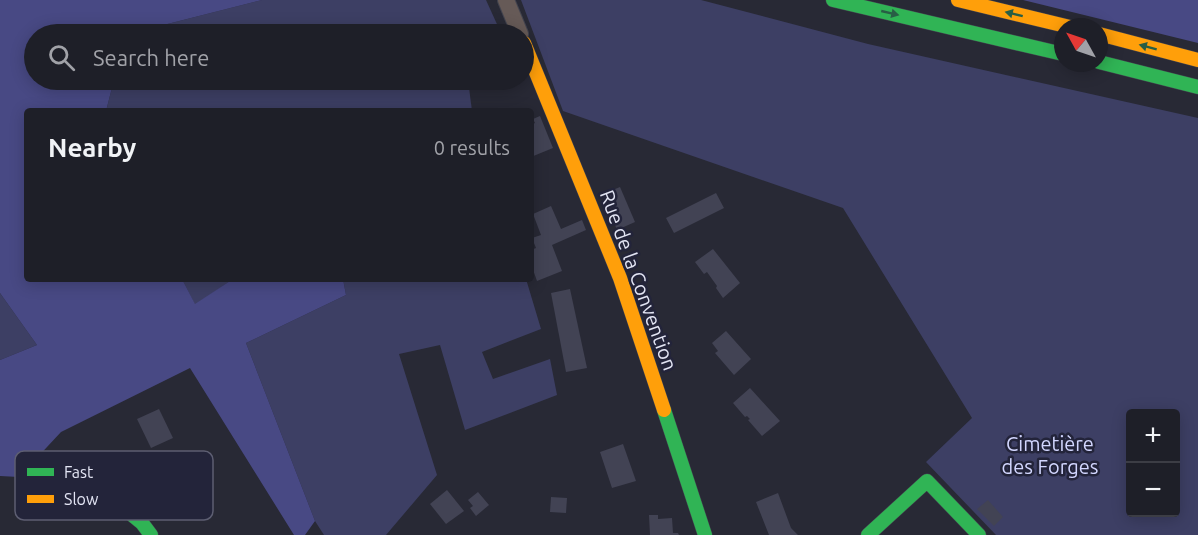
<!DOCTYPE html>
<meta charset="utf-8">
<style>
:root{--surface:#1e1f28;--page:#262730;--text:#f1f3f6;--muted:#a1a2a8;--line:#3c3d45}
body{margin:0;font-family:Ubuntu,sans-serif;background:var(--page);color:var(--text)}
.controls{position:absolute;right:18px;bottom:18px;display:grid;overflow:hidden;border-radius:6px;box-shadow:0 3px 15px #0003}
.controls button{width:54px;height:54px;display:grid;place-items:center;padding:0;border:0;border-bottom:2px solid var(--line);background:var(--surface);color:var(--text);font:30px sans-serif}
.compass{position:absolute;left:1054px;top:18px;width:54px;height:54px;border-radius:50%;background:var(--surface);box-shadow:0 3px 15px #0003;rotate:310deg}
.list{margin:0;padding:0;list-style:none}
h2{display:flex;justify-content:space-between;align-items:center;height:78px;margin:0;padding:0 24px;font-size:26px}
h2 small{font-size:20px;font-weight:400;color:var(--muted)}
.icon{flex:none;width:33px;height:33px;fill:none;stroke:currentColor;stroke-width:2;stroke-linecap:round;stroke-linejoin:round}
.map{position:relative;flex:none;width:1198px;height:535px;overflow:hidden}
.search{position:absolute;background:var(--surface);box-shadow:0 3px 15px #0003;left:24px;top:24px;width:510px;height:66px;display:flex;align-items:center;gap:15px;box-sizing:border-box;padding:0 21px;border-radius:33px;color:var(--muted);font-size:22px}
.panel{position:absolute;background:var(--surface);box-shadow:0 3px 15px #0003;left:24px;top:108px;width:510px;height:174px;border-radius:6px}
.map>svg:first-child{display:block}
.green{fill:#3d3f64;fill-rule:evenodd}
.forest{fill:#484984}
.building{fill:#424354}
.lines{fill:none;stroke-linecap:round;stroke-linejoin:round}
.street-casing{stroke:#43444f;stroke-width:18}
.fast-casing{stroke:#43444f;stroke-width:15}
.slow-casing{stroke:#43444f;stroke-width:15}
.street{stroke:#665a57;stroke-width:16}
.fast{stroke:#30b455;stroke-width:14}
.slow{stroke:#ff9f0a;stroke-width:14}
.oneway{fill:#285e45}
.labels{text-anchor:middle;dominant-baseline:central;stroke-width:5;stroke-linejoin:round;paint-order:stroke}
.street-label{font-size:20px;fill:#e3e5f4;stroke:#23243a}
.park-label{font-size:20px;fill:#d2d6fe;stroke:#23243a}
.key{fill:#23243a;stroke:#5d5e72;stroke-width:1.5}
.key-label{font-size:16px;fill:#e3e5f4}
</style>
<div class="map">
<svg width="1198" height="535" viewBox="0 0 1198 535">
<rect width="100%" height="100%" fill="#282935"/>
<g class="green">
<path d="M262 0H486L501 33 483 34H128Z"/>
<path d="M521 0H701L868 44 1198 118V535H996L926 462 972 418 843 208 563 111ZM1130 414H1176V512H1130Z"/>
<path d="M114 80H468L472 111H106Z"/>
<path d="M182 279H233L195 305Z"/>
<path d="M343 279H526L541 329 482 352 493 379 550 359 557 395 465 430 440 345 399 354 437 475 386 535H324L315 521 246 343 346 295Z"/>
<path d="M0 293 37 345 0 360Z"/>
</g>
<g class="forest">
<path d="M0 0H262L128 34H34V80H114L106 111H27V279H182L195 304 233 279H343L346 295 246 343 315 521 305 535H294L190 368 61 432 19 477 0 476V360L37 345 0 293Z"/>
<path d="M1023 0H1198V43Z"/>
</g>
<g class="building">
<path d="M540 116 553 148 531 157V125L535 123 533 119Z"/>
<path d="M620 187 635 222 617 230 603 194Z"/>
<path d="M716 193 724 208 674 233 666 218Z"/>
<path d="M551 206 561 229 582 220 586 230 552 245 562 271 537 281 531 264V250L536 248 532 238 541 235 533 214Z"/>
<path d="M713 249 740 283 723 298 716 288 717 286 707 272 704 274 695 262Z"/>
<path d="M570 289 587 368 566 372 551 293Z"/>
<path d="M726 331 751 359 734 375 715 353 718 351 712 343Z"/>
<path d="M750 388 780 421 762 436 748 420 750 419 747 416 745 417 733 403Z"/>
<path d="M159 409 173 438 151 448 137 419Z"/>
<path d="M623 444 636 481 612 488 600 452Z"/>
<path d="M447 490 464 511 446 524 430 504Z"/>
<path d="M478 492 489 505 476 516 470 508 473 506 468 500Z"/>
<path d="M778 493 791 528 798 535H769L756 502Z"/>
<path d="M551 497 567 498 566 513 550 512Z"/>
<path d="M988 500 1003 517 994 526 977 509Z"/>
<path d="M649 515H658V519L672 518 673 533H678L679 535H650Z"/>
</g>
<g class="lines">
<defs>
<path id="street" d="M506 0 520 34"/>
<g id="fast">
<path d="M833 0 1063 54"/>
<path d="M1099 62 1198 87"/>
<path d="M664 410 705 535"/>
<path d="M76 469 142 523 151 535"/>
<path d="M868 535 927 481 979 535"/>
</g>
<g id="slow">
<path d="M958 0 1070 27"/>
<path d="M1099 34 1198 60"/>
<path d="M524 43 620 278 664 410"/>
</g>
</defs>
<use href="#street" class="street-casing"/>
<use href="#fast" class="fast-casing"/>
<use href="#slow" class="slow-casing"/>
<use href="#street" class="street"/>
<use href="#fast" class="fast"/>
<use href="#slow" class="slow"/>
</g>
<defs><path id="oneway-solid" d="M-6-.8H1V-3.2L6.5 0L1 3.2V.8H-6Z" transform="scale(1.5)"/></defs>
<g class="oneway">
<use href="#oneway-solid" transform="translate(890 13) rotate(13)"/>
<use href="#oneway-solid" transform="translate(1014 14) rotate(-166)"/>
<use href="#oneway-solid" transform="translate(1148 47) rotate(-165)"/>
</g>
<g class="labels">
<g class="street-label">
<text transform="translate(639 280) rotate(70)">Rue de la Convention</text>
</g>
<g class="park-label">
<text x="1050" y="443">Cimetière<tspan x="1050" dy="23">des Forges</tspan></text>
</g>
</g>
<rect x="15" y="451" width="198" height="69" rx="9" class="key"/>
<rect x="27" y="468" width="27" height="8" fill="#30b455"/>
<rect x="27" y="495" width="27" height="8" fill="#ff9f0a"/>
<g class="key-label">
<text x="64" y="478">Fast</text>
<text x="64" y="505">Slow</text>
</g>
</svg>
<div class="controls">
<button>+</button>
<button>−</button>
</div>
<svg class="compass" viewBox="-18 -18 36 36"><path d="M0-13l5 13h-10z" fill="#e53935"/><path d="M0 13l5-13h-10z" fill="#a1a2a8"/></svg>
<div class="search"><svg class="icon" aria-label="search" viewBox="0 0 24 24"><circle cx="10" cy="10" r="6"/><path d="M15 15l6 6"/></svg>Search here</div>
<section class="panel">
<h2>Nearby<small>0 results</small></h2>
<ul class="list">
</ul>
</section>
</div>
